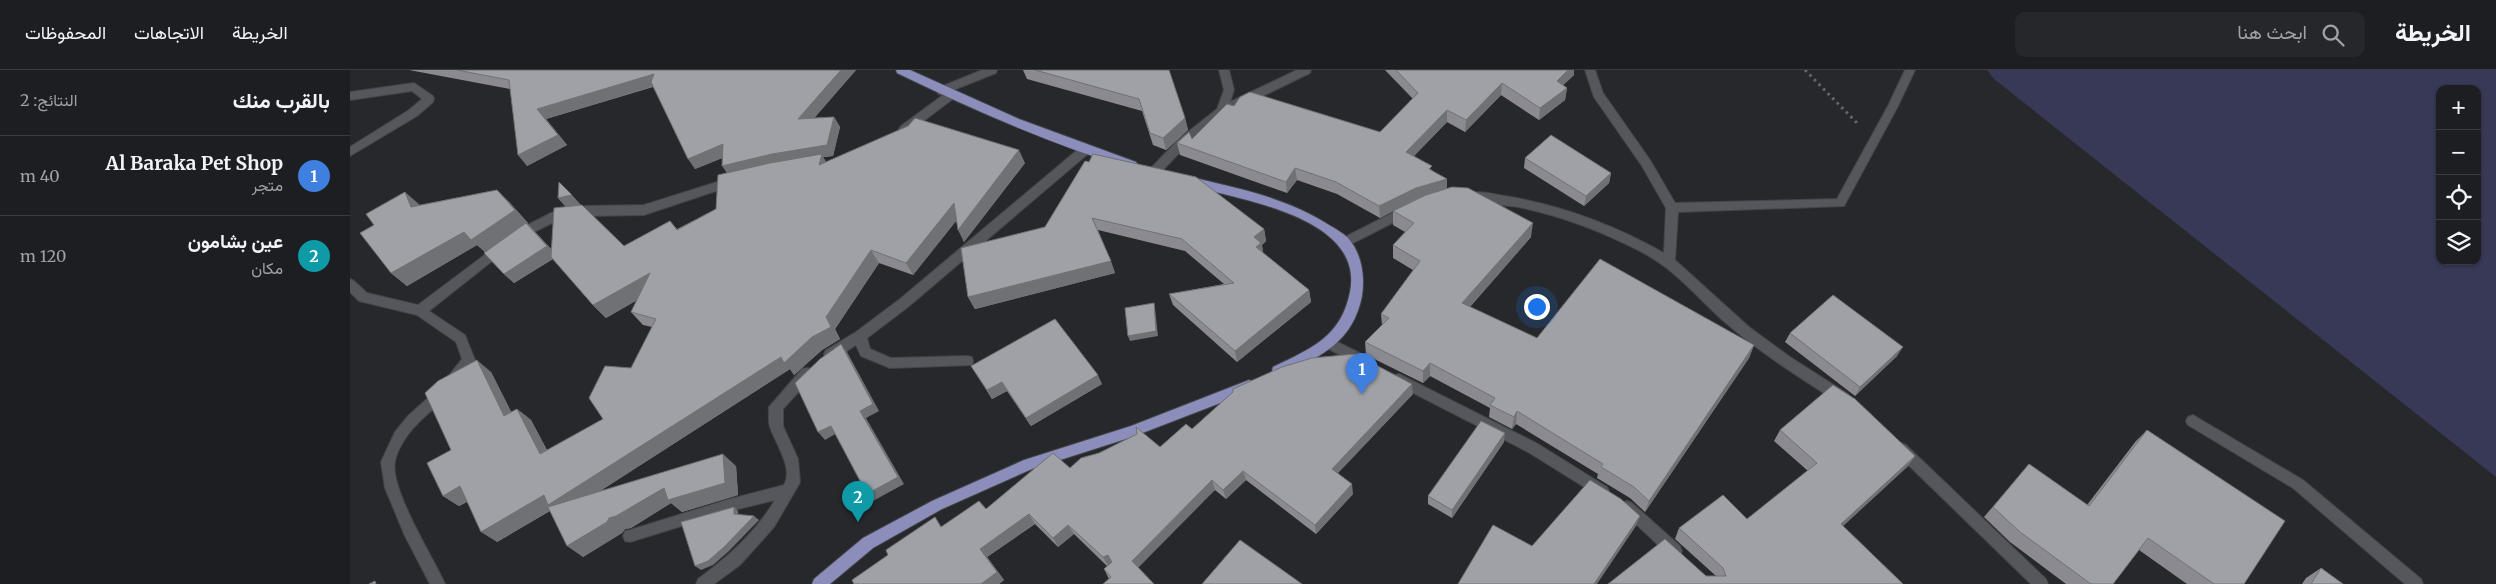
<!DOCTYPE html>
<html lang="ar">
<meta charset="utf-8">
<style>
:root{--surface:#1d1e21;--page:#25272a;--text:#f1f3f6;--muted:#a0a2a5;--line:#3b3c3f;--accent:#ea580c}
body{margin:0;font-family:Merriweather,Vazirmatn,serif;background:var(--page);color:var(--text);direction:rtl}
.controls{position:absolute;right:15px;top:15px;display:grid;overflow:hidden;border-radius:10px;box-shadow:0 1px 4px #0004}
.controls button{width:45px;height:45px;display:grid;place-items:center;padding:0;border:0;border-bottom:1px solid var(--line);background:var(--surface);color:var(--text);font:25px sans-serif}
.you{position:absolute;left:1186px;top:236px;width:18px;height:18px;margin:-12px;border:4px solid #fff;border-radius:50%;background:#1a73e8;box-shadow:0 0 0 8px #1a73e833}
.badge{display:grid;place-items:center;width:32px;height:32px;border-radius:50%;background:var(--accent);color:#fff;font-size:16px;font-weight:700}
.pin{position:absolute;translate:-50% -41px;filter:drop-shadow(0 1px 2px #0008)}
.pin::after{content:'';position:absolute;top:26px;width:18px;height:15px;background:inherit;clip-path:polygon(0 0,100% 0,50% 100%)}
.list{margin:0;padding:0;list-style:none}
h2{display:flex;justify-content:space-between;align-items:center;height:65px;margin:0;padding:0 20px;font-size:21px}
h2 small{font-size:16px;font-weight:400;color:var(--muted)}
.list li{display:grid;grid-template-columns:32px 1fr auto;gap:15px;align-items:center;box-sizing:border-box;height:80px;padding:0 20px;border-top:1px solid var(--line)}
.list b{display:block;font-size:19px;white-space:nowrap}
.list p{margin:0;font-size:16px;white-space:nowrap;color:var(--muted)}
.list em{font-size:16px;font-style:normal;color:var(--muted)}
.icon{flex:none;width:28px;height:28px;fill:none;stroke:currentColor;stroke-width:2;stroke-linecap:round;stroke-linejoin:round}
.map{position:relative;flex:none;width:2146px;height:514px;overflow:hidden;direction:ltr}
header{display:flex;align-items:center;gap:30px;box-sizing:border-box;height:70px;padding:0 25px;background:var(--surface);border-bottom:1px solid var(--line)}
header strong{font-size:24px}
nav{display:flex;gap:28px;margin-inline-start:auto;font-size:18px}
.search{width:350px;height:45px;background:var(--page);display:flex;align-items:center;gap:12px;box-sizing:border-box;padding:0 18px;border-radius:10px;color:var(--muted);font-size:19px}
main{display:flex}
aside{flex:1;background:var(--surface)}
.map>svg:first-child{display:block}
.green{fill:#373956;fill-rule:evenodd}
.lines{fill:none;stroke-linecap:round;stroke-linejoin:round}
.minor-casing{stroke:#434448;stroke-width:2}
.major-casing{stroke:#434448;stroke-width:2}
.path{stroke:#66676b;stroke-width:3;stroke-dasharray:2.5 4;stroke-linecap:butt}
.minor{fill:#56575c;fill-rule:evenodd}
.major{fill:#8b8eba;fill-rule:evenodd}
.wall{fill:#8a8a90}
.shaded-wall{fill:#707175}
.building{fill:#a0a1a7;stroke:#707175}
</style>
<header>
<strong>الخريطة</strong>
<div class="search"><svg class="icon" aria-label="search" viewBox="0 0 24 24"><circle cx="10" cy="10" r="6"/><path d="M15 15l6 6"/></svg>ابحث هنا</div>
<nav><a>الخريطة</a><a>الاتجاهات</a><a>المحفوظات</a></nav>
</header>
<main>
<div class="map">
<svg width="2146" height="514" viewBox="0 0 2146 514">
<rect width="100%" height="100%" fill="#27282c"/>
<path class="green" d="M1637 0H2146V407L1644 9ZM2090 19H2127V191H2090Z"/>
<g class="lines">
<defs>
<g id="minor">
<path d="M632 0H647L646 3 601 21 605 25 604 28 559 62H551L549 59 551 56 593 25 588 24 587 21 588 18Z"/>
<path d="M869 0H879L884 20 880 32 947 0H961L960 3 876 44 837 75 808 105H800L798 102 800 99 829 69 867 39 874 20Z"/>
<path d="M1235 0H1245L1253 23 1300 90 1325 133 1487 129 1538 36 1555 0H1565L1548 36 1494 136 1328 142 1325 190 1399 257 1440 287 1498 324 1500 328 1498 332 1493 334 1488 332C1450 308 1411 283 1377 254 1346 227 1328 201 1290 181 1253 162 1214 147 1173 138 1155 134 1134 136 1117 130L1115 127 1117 124C1128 120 1144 124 1155 126 1211 135 1264 155 1314 183L1316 138 1292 96 1244 27Z"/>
<path d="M64 13 83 26 84 29 83 32 67 46 0 86V77L59 40 72 29 62 21 0 30V22Z"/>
<path d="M736 75 740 76 742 79 740 82 558 237 517 268 520 279 541 288 617 286 622 287 623 291 622 295 540 298 511 286 506 275C498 280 485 291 476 288L474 284 476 280 506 262 550 229 732 76Z"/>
<path d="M383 107 389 111 387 114 294 145 236 146 204 152 168 170 162 165 164 162 201 143 236 136 294 135Z"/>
<path d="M1058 135 1064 140 1062 143 999 175H991L989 172 991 169Z"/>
<path d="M152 172 158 177 156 180 79 241 115 265 125 290C113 315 89 333 69 352 59 362 48 377 45 391 39 418 83 487 95 514H80L55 466 35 418 31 392 45 362 58 346 89 318 112 289 106 272 67 245 9 231 0 222V209L4 211 17 223 68 235Z"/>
<path d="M981 269 1022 289 1023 293 1022 297 1017 298 1012 297 977 278 975 274 977 270Z"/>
<path d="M457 298 462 299 463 303 462 307 433 339V356L448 389 450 412 448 416 424 457 390 495 364 514H346L348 509C379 486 405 463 425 430L380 441 280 472 275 471 273 466 275 461 280 460 380 429 434 415C444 398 425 373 420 357 418 351 419 343 419 337L452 299Z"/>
<path d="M1049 304 1188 374 1257 417 1259 421 1257 425 1252 427 1247 425 1178 382 1044 313 1043 309 1044 305Z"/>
<path d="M1843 345 1953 410 2071 509 2073 514H2055L1943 418 1838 355 1836 351 1838 347Z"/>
<path d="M1551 373 1556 375 1696 509 1698 514H1681L1546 383 1544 379 1546 375Z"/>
<path d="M1277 431 1282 433 1330 476 1332 481 1330 486 1325 488 1320 486 1272 441 1270 437 1272 433Z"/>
</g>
<g id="major">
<path d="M546 0H560L669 49 786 92 788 95 782 99C701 74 623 40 547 3Z"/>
<path d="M840 107C888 118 937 128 979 155 986 159 993 163 998 168 1012 184 1015 206 1012 226 1003 272 971 286 933 305L928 306 923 305 922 301 923 297C962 278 991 267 1000 222 1015 145 886 130 836 114L834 111Z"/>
<path d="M899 310 904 312 905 316 904 320 782 367 682 399 592 439 523 478 480 514H462L464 509 513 468 582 431 674 390 781 356Z"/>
</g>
</defs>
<use href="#minor" class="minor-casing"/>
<use href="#major" class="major-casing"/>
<path class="path" d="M1455 0 1508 54"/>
<use href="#minor" class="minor"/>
<use href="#major" class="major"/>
</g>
<g class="wall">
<path d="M59 0H506L464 48 484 47 490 57 483 86 473 87 476 92 675 93 614 172 606 151 563 205 529 193 485 259 490 269 472 280 444 305 440 299 250 421 386 396 388 425 332 442 321 433 281 458 275 459 272 463 233 487 200 441 147 472 117 432 109 436 93 426 101 380 141 302 161 342 167 339 181 350 197 380 253 349 281 298 302 257 293 255 281 242 287 230 256 248 243 235 203 189 164 213 154 204 135 182 127 175 57 216 41 203 70 135 147 120 160 133 178 153H177L202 180 216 137 208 128 231 135 274 176 320 151 327 159 366 139 377 103 372 88 345 99 303 17 196 49 217 75 177 96 160 19Z"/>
<path d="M673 0H819L835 48 838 60 816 80 803 75 792 41 677 9Z"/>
<path d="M1035 0H1224V5L1213 15 1217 18 1215 30 1189 50 1151 25 1115 62 1097 52 1064 86 1082 100 1097 118 1181 167 1120 237 1187 268 1404 275 1399 288 1295 442 1280 428 1247 408 1248 404 1166 354 1162 359 1139 347 1140 338 1080 306 1073 313 1016 285 1015 272 1032 255 1031 244 1063 200 1043 188V175L1055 162 1043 155V141L1030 148 987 124 947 110 937 123 830 85 827 73 842 69 1030 62 1063 29Z"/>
<path d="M1175 88 1261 103 1259 113 1234 136 1174 98Z"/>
<path d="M735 91 914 159 916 171 912 175 913 183 959 220 961 232 887 292 823 235 819 224 874 214 835 181 748 160 765 203 625 239 618 227 695 157Z"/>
<path d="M1440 263 1547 286 1505 326 1435 272Z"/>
<path d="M621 296 752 314 681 356 657 321 642 329Z"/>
<path d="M1063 324 988 403 1003 424 966 464 896 410 876 429 865 420 759 509 754 499 757 496 724 464 708 477 685 454 637 487 654 510 649 514H504L592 456 636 439 720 398 810 377 842 359Z"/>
<path d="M1430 360 1565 386 1557 397 1493 456 1553 514 1356 506H1366L1325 469 1329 458 1397 449 1458 401 1424 371Z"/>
<path d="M1797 360 1894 514H1837L1789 480 1763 514H1716L1660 472 1634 447 1679 394 1737 435 1786 371Z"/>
<path d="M1154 372 1102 448 1078 434V426Z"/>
<path d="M1971 498 1993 514H1952L1956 508Z"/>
</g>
<g class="shaded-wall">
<path d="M491 0H506L454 60 448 49Z"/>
<path d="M1218 0H1224V5L1205 23 1207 11Z"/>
<path d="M304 4 311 14 196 49 217 75 177 96 168 85 187 39Z"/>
<path d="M1152 13 1151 25 1115 62 1116 50Z"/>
<path d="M1217 18 1215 30 1189 50 1190 38Z"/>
<path d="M1097 40V52L1056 94V82Z"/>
<path d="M484 47 490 57 483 86 473 87 480 98 379 106 372 96Z"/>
<path d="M835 48 838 60 816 80 813 68Z"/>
<path d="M373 74 380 85 345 99 338 89Z"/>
<path d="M669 80 675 93 614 172 608 160Z"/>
<path d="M945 98 947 110 937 123 936 112Z"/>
<path d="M1261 103 1259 113 1234 136 1236 126Z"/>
<path d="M1097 109V120L1066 129 1030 148 1029 136 1066 118Z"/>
<path d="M147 120 160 133 178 153H177L207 186 164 213 154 204 135 182 127 175 57 216 41 203Z"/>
<path d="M55 122 70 135 61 137Z"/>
<path d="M222 125 231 135 217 138 208 128Z"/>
<path d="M604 133 610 146 563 205 556 193Z"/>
<path d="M1183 153 1181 167 1112 246V233Z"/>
<path d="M914 159 916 171 912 175 913 185 908 189 904 167Z"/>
<path d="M521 180 529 193 485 259 490 269 472 280 444 305 440 299 213 445 203 439 147 472 131 462 476 247Z"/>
<path d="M761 191 765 203 625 239 618 227Z"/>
<path d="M300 203 312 216 256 248 243 235Z"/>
<path d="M959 220 961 232 887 292 885 281Z"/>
<path d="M804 233 805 238 808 266 780 271 778 266Z"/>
<path d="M491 274 497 282 529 341 516 348 554 414 523 431 517 424 510 341Z"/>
<path d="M1404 275 1399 288 1295 442 1299 431Z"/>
<path d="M1553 277 1547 286 1505 326 1510 317Z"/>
<path d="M127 290 141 302 169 357 154 346Z"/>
<path d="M1080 293V306L1073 313V301Z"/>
<path d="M748 305 752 314 681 356 676 348Z"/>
<path d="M652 312 657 321 642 329 637 320Z"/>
<path d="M1062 314 1063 324 983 408 982 399Z"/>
<path d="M167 339 181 350 204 395 190 384Z"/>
<path d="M1167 341 1166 354 1162 359 1164 347Z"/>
<path d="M481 356 487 363 475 370 468 362Z"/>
<path d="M1155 363 1154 372 1102 448V440Z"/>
<path d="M373 384 386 396 388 425 332 442 321 433 281 458 275 459 272 463 233 487 217 476 259 448Z"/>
<path d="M1565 386 1557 397 1484 464 1491 454Z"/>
<path d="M893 401 896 410 876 429 873 420Z"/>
<path d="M862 410 865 420 786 500 782 491Z"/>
<path d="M1002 414 1003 424 966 464 965 455Z"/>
<path d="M110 416 126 427 109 436 93 426Z"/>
<path d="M384 437 388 441 389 449 384 444Z"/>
<path d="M679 444 685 454 637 487 654 510 649 514H631L630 479Z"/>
<path d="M404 446 409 450 379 481 363 495 351 500 345 496Z"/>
<path d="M1290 446 1286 456 1247 514H1244Z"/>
<path d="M718 455 724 464 708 477 703 468Z"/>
<path d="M758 485 762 494 758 496 753 487Z"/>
</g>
<g class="building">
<path d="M107 0H491L448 49 484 47 477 75 422 84 372 96 373 74 338 89 301 12 304 4 187 39 208 65 168 85 159 10Z"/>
<path d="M685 0H819L835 48 813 68 800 63 789 29Z"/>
<path d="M1046 0H1218L1207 11 1217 18 1190 38 1152 13 1116 50 1097 40 1056 82 1082 96 1079 99 1097 109 1066 118 1029 136 986 112 945 98 936 112 827 73 839 62 842 69 877 34 884 36 890 27 900 22 1030 62 1068 23Z"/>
<path d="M565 48 669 80 608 160 604 133 556 193 521 180 476 247 481 257 462 267 434 293 431 287 198 435 194 425 131 462 110 416 93 426 77 393 101 380 75 323 88 311 127 290 154 346 167 339 190 384 253 349 239 328 255 296 281 298 306 249 281 242 300 203 243 235 201 187 204 138 232 135 274 176 320 151 327 160 366 139 368 105 420 93 472 84 469 95 558 56Z"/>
<path d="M1201 65 1261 103 1236 126 1175 88Z"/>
<path d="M743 84 846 107 914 159 904 167 911 173 906 177 959 220 885 281 819 224 884 213 832 169 742 148 761 191 618 227 611 178 695 157 735 91 739 92Z"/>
<path d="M209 112 222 125 208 128Z"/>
<path d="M1102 117 1118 118 1183 153 1112 233 1187 268 1250 189 1404 275 1299 431 1284 417 1251 397 1253 394 1167 341 1164 347 1140 335 1145 328 1080 293 1073 301 1015 272 1039 248 1031 244 1070 191 1043 175 1064 153 1043 141 1076 125Z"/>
<path d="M147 120 165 140 121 170 114 162 41 203 10 163 24 155 16 144 55 122 61 137Z"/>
<path d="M176 153 197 176 154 204 134 183Z"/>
<path d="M1483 225 1553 277 1510 317 1440 263Z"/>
<path d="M804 233 806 261 778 266 775 238Z"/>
<path d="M705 249 748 305 676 348 652 312 637 320 621 296Z"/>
<path d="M491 274 523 334 510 341 548 407 517 424 481 356 468 362 445 313 470 289Z"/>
<path d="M1005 284 1062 314 982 399 1002 414 965 455 893 401 873 420 862 410 782 491 804 514H753L761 507 754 499 762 492 758 485 753 487 718 455 703 468 679 444 630 479 647 502 631 514H504L502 510 538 485 536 480 585 447 591 457 629 431 636 439 703 383 720 398 731 388 749 383 787 364 786 357 810 377 836 354 842 359 883 322V319L932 297 962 288Z"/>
<path d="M1483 315 1505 329 1565 386 1491 454 1553 514H1258L1315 469 1356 506H1376L1373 498 1329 458 1373 425 1397 449 1467 393 1430 360Z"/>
<path d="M1131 351 1155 363 1102 440 1078 426Z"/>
<path d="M1797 360 1935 451 1894 514H1864L1798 468 1763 514H1741L1670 462 1643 437 1679 394 1739 436Z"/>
<path d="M373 384 375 413 318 430 314 418 266 446 259 448 257 452 217 476 198 437Z"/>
<path d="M1240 410 1271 429 1290 446 1244 514H1108L1143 455 1182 476Z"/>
<path d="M384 437V444L404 446 374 477 358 491 345 496 331 452Z"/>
<path d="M890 470 952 514H852Z"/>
<path d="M1971 498 1993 514H1961Z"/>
<path d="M25 511 26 514H19Z"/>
</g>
</svg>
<div class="controls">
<button>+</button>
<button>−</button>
<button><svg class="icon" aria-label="locate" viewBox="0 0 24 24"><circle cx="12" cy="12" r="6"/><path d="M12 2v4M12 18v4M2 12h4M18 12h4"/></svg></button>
<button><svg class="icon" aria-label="layers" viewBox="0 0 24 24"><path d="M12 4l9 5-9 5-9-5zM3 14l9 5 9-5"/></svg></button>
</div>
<div class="you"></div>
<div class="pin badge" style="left:1012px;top:324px;background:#3f7fe0">1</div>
<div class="pin badge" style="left:508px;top:452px;background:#0f9aa8">2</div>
</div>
<aside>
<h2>بالقرب منك<small>النتائج: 2</small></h2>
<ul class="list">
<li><span class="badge" style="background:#3f7fe0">1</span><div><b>Al Baraka Pet Shop</b><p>متجر</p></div><em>40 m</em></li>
<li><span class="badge" style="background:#0f9aa8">2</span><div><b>عين بشامون</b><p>مكان</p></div><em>120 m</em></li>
</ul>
</aside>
</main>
